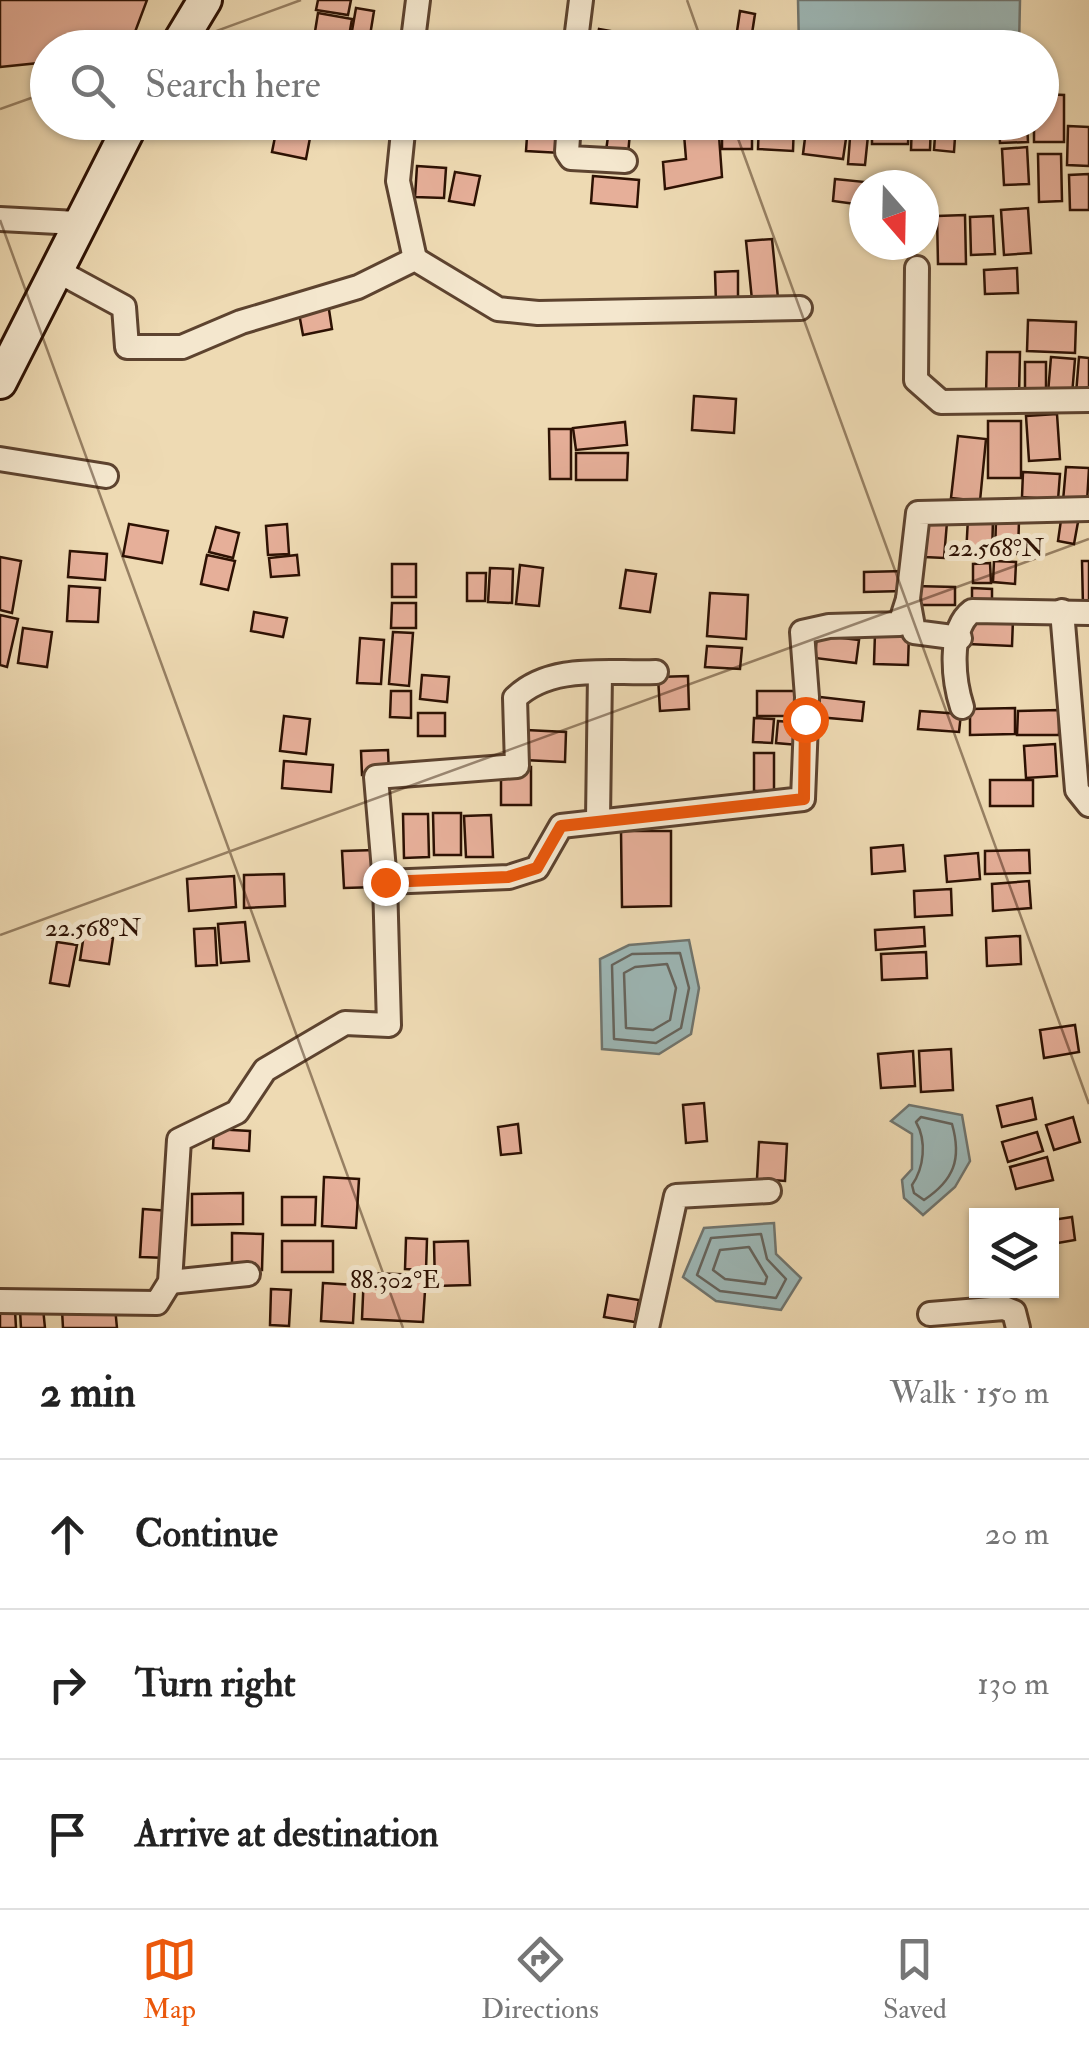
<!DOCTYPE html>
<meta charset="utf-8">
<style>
:root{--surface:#fff;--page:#f2f2f2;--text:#222;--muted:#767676;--line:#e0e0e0;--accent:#ea580c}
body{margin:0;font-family:"IM FELL Double Pica",serif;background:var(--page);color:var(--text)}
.controls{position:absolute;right:30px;bottom:30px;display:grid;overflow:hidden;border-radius:0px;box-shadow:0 2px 8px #0004}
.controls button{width:90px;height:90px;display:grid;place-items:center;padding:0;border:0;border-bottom:2px solid var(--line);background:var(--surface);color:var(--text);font:50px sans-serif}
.compass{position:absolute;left:849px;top:170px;width:90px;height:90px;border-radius:50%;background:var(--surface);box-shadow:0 2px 8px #0004;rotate:160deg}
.stop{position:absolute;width:30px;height:30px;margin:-22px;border:8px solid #ea580c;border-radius:50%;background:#fff}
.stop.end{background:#ea580c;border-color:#fff;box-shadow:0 2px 10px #0008}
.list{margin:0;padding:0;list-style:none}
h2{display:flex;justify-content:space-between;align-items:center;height:130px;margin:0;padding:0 40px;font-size:42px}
h2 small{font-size:32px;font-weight:400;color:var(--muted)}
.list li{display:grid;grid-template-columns:65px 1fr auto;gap:30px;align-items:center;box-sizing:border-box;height:150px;padding:0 40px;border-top:2px solid var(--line)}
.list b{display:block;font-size:38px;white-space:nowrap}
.list em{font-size:32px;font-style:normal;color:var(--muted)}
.icon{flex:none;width:55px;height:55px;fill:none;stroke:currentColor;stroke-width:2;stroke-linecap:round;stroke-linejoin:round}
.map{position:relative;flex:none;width:1089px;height:1328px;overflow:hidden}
.search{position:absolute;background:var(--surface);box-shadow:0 2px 8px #0004;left:30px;right:30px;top:30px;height:110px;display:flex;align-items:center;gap:25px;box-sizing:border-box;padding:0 35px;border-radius:55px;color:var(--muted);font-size:38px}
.sheet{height:580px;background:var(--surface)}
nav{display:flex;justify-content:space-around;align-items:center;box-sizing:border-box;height:140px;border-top:2px solid var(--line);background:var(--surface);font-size:28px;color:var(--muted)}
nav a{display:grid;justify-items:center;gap:5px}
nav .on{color:var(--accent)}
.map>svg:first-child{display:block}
.water{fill:#9db8b7;stroke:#70756f;stroke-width:2.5}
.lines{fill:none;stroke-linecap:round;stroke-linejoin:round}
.shore{stroke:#65645d;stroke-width:2.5}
.building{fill:#e6af99;stroke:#2d1103;stroke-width:2.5}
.street-casing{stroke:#5d432f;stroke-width:28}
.secondary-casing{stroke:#2d1103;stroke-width:38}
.street{stroke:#f4e7ce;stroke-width:22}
.secondary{stroke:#f4e7ce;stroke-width:32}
.route{stroke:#ea580c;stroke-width:12}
.ticks{fill:none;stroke:#2d1103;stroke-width:2.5;stroke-opacity:0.45}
.ticks-label{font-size:25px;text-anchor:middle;fill:#2d1103;stroke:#f4e7ce;stroke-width:10;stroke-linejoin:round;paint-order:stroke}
</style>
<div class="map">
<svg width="1089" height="1328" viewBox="0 0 1089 1328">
<rect width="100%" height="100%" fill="#eedab3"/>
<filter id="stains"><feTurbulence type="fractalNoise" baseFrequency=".002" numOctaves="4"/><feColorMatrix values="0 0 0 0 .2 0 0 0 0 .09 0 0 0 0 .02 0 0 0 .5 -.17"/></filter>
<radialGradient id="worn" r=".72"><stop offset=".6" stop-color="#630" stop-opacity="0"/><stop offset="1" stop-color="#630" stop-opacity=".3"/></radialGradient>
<g class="water">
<path d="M798 0H1020L1019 47H799Z"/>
<path d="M689 940 699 988 691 1034 659 1054 602 1049 600 959 629 945Z"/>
<path d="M909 1105 962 1115 970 1161 955 1187 923 1215 904 1198 902 1180 912 1169V1134L891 1121Z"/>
<path d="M774 1223 776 1254 801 1278 781 1310 716 1301 683 1277 704 1228Z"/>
</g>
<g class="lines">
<g class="shore">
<path d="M680 953 689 988 681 1028 656 1043 614 1039 612 965 632 954Z"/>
<path d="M667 964 676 988 670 1020 653 1030 626 1028 624 973 635 967Z"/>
<path d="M921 1117 952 1124C962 1159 954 1180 924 1200L914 1193 912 1185C924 1168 927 1141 916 1122Z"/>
<path d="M761 1234 767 1259 786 1279 776 1298 720 1291 697 1275 711 1238Z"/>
<path d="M749 1247 767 1277 765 1284 725 1279 713 1270 720 1250Z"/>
</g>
</g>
<g class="building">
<path d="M0 0H147L129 48H48V62L0 67Z"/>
<path d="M318 0H351L348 15 316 10Z"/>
<path d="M356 8 374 11 368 48H349Z"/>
<path d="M740 11 755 14 751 40 736 38Z"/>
<path d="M318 13 352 19 347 48 313 44Z"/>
<path d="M599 29 633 35 631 48H595Z"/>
<path d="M1042 94 1064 95V142H1034V122H1042Z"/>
<path d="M278 122H313L306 159 272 152Z"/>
<path d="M431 122H462L461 130 431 127Z"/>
<path d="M528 122H563L561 153 526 151Z"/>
<path d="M610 122H631L628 154 606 151Z"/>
<path d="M683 122H718L722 177 665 189 663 162 686 159Z"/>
<rect x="722" y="122" width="30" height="27"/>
<path d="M759 122H794L793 151 758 149Z"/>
<path d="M807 122 848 125 843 159 803 154Z"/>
<path d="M872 122H909L908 144H872Z"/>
<path d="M912 122H931L930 150H911Z"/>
<path d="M936 122H956L954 152 934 150Z"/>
<path d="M999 122H1027L1028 142 1000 143Z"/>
<path d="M851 125 869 126 865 165 848 164Z"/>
<path d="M1068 126 1089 127V166L1067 165Z"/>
<path d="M1027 147 1029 184 1004 185 1002 149Z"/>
<path d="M1038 154H1061L1062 201 1039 202Z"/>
<path d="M417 166 446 168 444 198 415 197Z"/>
<path d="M455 172 480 176 474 205 449 201Z"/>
<path d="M1089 174V210H1070L1069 175Z"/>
<path d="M593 176 639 180 637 207 591 203Z"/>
<path d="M835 179 865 182 863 205 833 201Z"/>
<path d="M1028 208 1031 253 1004 255 1001 210Z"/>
<path d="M965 215 966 264H938L937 216Z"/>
<path d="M993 216 995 254 971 255 970 217Z"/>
<path d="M772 239 778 298 752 300 746 241Z"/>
<path d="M1017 268 1018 293 985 294 984 270Z"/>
<path d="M738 271V304H716L715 272Z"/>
<path d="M328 303 332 329 303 335 298 308Z"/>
<path d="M1028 320 1076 322 1075 353 1027 351Z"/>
<path d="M987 352H1020L1019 396H986Z"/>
<path d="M1051 357 1075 359 1072 395 1048 393Z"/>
<path d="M1079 357 1089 358V395L1076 394Z"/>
<rect x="1025" y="362" width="21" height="32"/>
<path d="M694 396 736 399 734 433 692 430Z"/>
<path d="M1057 414 1060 459 1029 461 1026 416Z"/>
<rect x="988" y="421" width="33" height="57"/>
<path d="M625 422 627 445 576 450 573 428Z"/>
<path d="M549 429H571V479H550Z"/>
<path d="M958 436 986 439 980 501 951 498Z"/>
<path d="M576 453H628L627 480H576Z"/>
<path d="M1066 467 1089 468 1087 502 1063 501Z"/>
<path d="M1023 472 1060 474 1058 500 1022 497Z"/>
<path d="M968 518 993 519 992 556 966 555Z"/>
<path d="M928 520 947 522 944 558 925 557Z"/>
<path d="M996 520H1019L1018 554 995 553Z"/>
<path d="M1061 520 1078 522 1074 544 1058 541Z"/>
<path d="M129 524 168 531 162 563 123 556Z"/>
<path d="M287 524 289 554 268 555 266 526Z"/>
<path d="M216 527 239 533 233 558 209 552Z"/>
<path d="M70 551 107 554 105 580 68 577Z"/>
<path d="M207 555 235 561 228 590 201 584Z"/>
<path d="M297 555 299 575 271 577 269 558Z"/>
<path d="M0 557 21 561 12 613 0 610Z"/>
<path d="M994 561 1016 562 1015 584 993 582Z"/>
<path d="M1082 561H1089V607H1083Z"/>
<path d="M990 563 991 583H973V564Z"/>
<rect x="392" y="564" width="24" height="33"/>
<path d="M520 565 543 568 539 606 516 604Z"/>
<path d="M490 568 513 569 512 603 488 602Z"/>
<path d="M626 570 656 574 650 612 620 608Z"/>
<path d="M904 571V591L864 592V572Z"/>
<path d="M467 573H486L485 601H467Z"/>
<path d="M69 586 100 588 98 622 67 621Z"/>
<path d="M914 586 955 587V605H913Z"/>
<path d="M972 588 992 589V604H972Z"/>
<path d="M710 593 748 595 746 639 707 636Z"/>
<path d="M392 603H416V628H391Z"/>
<path d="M254 612 287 618 283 637 251 631Z"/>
<path d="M0 615 18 619 7 667 0 665Z"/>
<path d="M969 617 1013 619 1012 646 968 644Z"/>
<path d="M23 628 52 632 47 667 18 663Z"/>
<path d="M393 632 413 633 409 686 389 684Z"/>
<path d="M875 633 909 634 908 665 874 664Z"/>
<path d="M817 635 859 640 856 663 815 658Z"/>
<path d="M360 638 384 640 381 684 357 683Z"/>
<path d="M707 646 742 648 740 669 705 667Z"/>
<path d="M422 675 449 677 447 702 420 699Z"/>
<path d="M688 676 689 709 660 711 658 677Z"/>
<path d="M391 691H411V718L390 717Z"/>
<rect x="757" y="691" width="44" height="25"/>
<path d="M820 697 864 702 862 721 818 717Z"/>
<path d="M1015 708V734L970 735V709Z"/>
<path d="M1059 710V735H1017L1018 711Z"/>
<path d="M920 711 961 714 959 732 918 729Z"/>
<rect x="418" y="713" width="27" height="23"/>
<path d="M284 716 310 719 306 754 280 751Z"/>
<path d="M754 718 774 719 772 743 753 742Z"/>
<path d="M778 721 801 723 798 745 776 743Z"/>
<path d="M526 730 566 732 565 762 524 760Z"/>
<path d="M1055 744 1057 776 1026 778 1024 746Z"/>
<path d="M388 750 389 774 362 775 361 751Z"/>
<rect x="754" y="753" width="20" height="38"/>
<path d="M284 761 333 765 331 792 282 788Z"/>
<rect x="501" y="767" width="30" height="38"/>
<rect x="990" y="780" width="43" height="26"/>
<path d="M433 813H461V855H434Z"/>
<path d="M403 814H428L429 857 404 858Z"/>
<path d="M491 815 493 857H466L464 816Z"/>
<path d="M621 831H671V906L622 907Z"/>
<path d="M903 845 905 871 872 874 871 848Z"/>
<path d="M376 850 378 887 344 888 342 851Z"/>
<path d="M1029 850 1030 873 985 874V851Z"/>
<path d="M978 853 980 879 947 882 945 856Z"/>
<path d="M284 874 285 906 244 908V875Z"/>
<path d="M234 876 236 907 189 911 187 879Z"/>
<path d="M1029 881 1031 908 993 911 992 884Z"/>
<path d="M951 889 952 915 915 917 914 891Z"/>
<path d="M245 922 249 961 221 963 218 924Z"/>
<path d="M924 927 925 946 876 950 875 930Z"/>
<path d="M215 928 217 965 196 966 194 929Z"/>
<path d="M84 934 113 938 109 964 80 960Z"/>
<path d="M1020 936 1021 964 987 966 986 938Z"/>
<path d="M57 942 77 945 69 986 50 983Z"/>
<path d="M926 952 927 978 882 980 881 954Z"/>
<path d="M1075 1025 1079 1052 1044 1058 1040 1030Z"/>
<path d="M951 1049 953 1090 921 1092 919 1051Z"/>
<path d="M913 1051 915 1086 881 1088 878 1054Z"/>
<path d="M1032 1098 1036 1119 1002 1127 997 1106Z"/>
<path d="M704 1103 707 1141 686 1143 683 1105Z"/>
<path d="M1073 1117 1080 1142 1054 1150 1046 1125Z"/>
<path d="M518 1124 521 1153 501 1155 498 1127Z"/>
<path d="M214 1129 250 1131 249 1151 213 1148Z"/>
<path d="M1037 1132 1043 1151 1008 1162 1002 1142Z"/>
<path d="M759 1142 787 1144 785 1181 757 1179Z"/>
<path d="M1047 1157 1053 1180 1016 1189 1010 1167Z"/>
<path d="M324 1177 359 1179 356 1228 322 1226Z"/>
<path d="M243 1193V1224L192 1225V1194Z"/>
<path d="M282 1197H316L315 1225H282Z"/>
<path d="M143 1209 170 1211 168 1258 140 1257Z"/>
<path d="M1072 1217 1075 1240 1052 1244V1220Z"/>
<path d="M232 1233 263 1234 262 1270 232 1269Z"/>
<path d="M406 1238 427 1239 426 1270 405 1269Z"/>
<rect x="282" y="1241" width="51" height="31"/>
<path d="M468 1241 470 1285 435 1286 434 1242Z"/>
<path d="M364 1273 426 1275 423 1322 362 1319Z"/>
<path d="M323 1283 355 1285 353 1323 321 1321Z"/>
<path d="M271 1289 291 1290 289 1326 270 1325Z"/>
<path d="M608 1295 639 1300 635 1322 604 1317Z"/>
<path d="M115 1307 117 1328H63L62 1310Z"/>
<path d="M43 1308 45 1328H21L20 1310Z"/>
<path d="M15 1310 16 1328H0V1311Z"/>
</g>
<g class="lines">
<defs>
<g id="street">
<path d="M412 48 418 0"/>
<path d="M575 48 581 0"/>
<path d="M404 122 398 181 415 259"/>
<path d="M569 122 567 152 571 158 625 161"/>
<path d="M0 219 77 223"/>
<path d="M917 268 916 380 941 402 1089 400"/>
<path d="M54 269 124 307 127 347H182L241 322 358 287 415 259 498 309 538 313 800 308"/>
<path d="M0 459 106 476"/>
<path d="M908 599 918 513 1089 509"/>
<path d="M1062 611 1077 790 1089 805"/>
<path d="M962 707C954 682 947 630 972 611L1089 613"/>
<path d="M598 819 600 674"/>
<path d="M385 882 509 877 537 868 561 826 803 799 807 697 802 632 829 626 900 624 908 599 914 632 960 638"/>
<path d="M170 1282 248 1274"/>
<path d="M0 1301 157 1303 170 1282 179 1140 237 1112 265 1070 345 1023 389 1025 385 882 376 777 517 766 515 698C551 663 609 674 656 672"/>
<path d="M930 1314 1004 1308 1014 1312 1018 1328"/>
<path d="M647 1328 676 1196 769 1191"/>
</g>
<g id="secondary">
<path d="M176 48 205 0"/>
<path d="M0 382 132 122"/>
</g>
</defs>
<use href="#street" class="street-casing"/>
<use href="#secondary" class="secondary-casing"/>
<use href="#street" class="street"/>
<use href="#secondary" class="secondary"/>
</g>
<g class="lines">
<path class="route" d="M385 882 508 877 537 868 561 826 804 799 805 719"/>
</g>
<path class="ticks" d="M687 0 704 48M170 48 301 0M0 109 48 92M732 122 1089 1104M0 220 403 1328M0 935 1089 539"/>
<g class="ticks-label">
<text x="996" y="556">22.568°N</text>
<text x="93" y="936">22.568°N</text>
<text x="395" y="1288">88.302°E</text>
</g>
<rect width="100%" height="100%" filter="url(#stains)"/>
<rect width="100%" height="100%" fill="url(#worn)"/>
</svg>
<div class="controls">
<button><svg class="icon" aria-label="layers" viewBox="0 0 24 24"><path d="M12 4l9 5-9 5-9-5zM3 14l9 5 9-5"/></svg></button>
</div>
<svg class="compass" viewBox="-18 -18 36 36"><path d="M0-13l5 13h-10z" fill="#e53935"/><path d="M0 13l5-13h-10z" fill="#767676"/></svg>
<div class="stop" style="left:805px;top:719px"></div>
<div class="stop end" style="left:385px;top:882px"></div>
<div class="search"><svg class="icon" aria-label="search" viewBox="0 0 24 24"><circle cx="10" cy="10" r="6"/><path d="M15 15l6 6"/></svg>Search here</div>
</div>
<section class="sheet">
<h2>2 min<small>Walk · 150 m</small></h2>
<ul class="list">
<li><svg class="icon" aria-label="ahead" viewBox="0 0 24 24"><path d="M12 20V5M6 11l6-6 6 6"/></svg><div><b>Continue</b></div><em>20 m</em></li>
<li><svg class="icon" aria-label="right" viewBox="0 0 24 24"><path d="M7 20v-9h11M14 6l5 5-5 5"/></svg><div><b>Turn right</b></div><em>130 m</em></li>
<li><svg class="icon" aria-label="arrive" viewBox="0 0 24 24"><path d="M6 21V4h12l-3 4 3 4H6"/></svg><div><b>Arrive at destination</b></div></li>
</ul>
</section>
<nav>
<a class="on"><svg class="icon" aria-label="map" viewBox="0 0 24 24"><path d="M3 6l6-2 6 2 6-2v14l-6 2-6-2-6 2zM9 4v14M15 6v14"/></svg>Map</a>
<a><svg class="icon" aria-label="directions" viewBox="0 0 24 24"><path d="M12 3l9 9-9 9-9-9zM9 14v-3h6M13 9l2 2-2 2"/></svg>Directions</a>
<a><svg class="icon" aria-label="saved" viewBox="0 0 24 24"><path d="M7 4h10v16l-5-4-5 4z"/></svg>Saved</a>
</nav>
